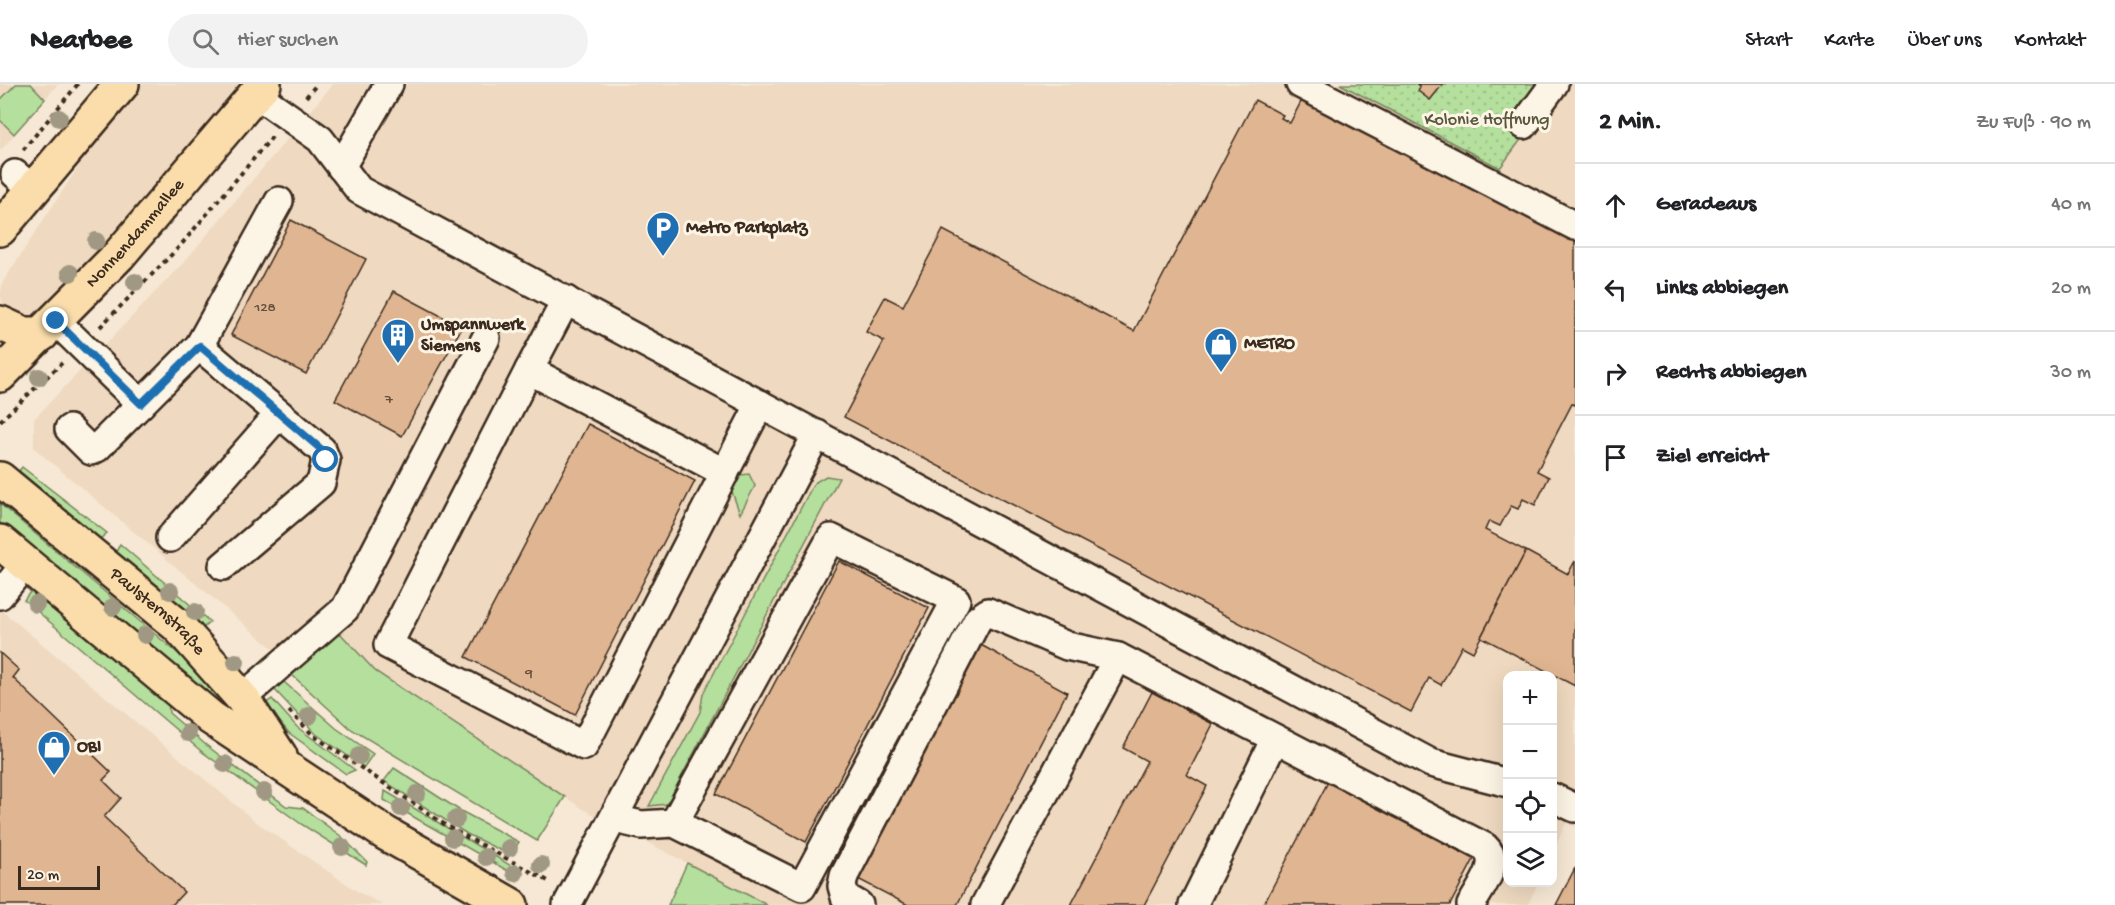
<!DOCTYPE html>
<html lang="de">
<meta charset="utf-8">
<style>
:root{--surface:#fff;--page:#f2f2f2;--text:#202124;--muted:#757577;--line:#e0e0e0}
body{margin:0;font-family:"Gochi Hand",sans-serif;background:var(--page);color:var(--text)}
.controls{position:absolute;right:18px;bottom:18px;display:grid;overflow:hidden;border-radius:12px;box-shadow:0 6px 24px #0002}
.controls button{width:54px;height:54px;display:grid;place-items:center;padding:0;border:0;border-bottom:2px solid var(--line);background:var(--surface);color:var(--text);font:30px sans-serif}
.scale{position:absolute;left:18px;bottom:15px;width:82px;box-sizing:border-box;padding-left:6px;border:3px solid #3b2a1e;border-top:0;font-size:16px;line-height:21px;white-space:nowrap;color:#3b2a1e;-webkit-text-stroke:4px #fcf5e5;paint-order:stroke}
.stop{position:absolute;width:18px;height:18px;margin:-14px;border:4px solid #1f6fb2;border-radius:50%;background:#fff}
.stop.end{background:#1f6fb2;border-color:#fff;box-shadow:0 2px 6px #0008}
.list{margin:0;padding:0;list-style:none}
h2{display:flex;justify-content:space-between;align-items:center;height:78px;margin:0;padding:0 24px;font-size:26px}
h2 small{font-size:20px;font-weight:400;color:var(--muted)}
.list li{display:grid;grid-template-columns:39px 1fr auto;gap:18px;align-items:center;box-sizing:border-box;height:84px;padding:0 24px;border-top:2px solid var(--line)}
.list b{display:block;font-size:22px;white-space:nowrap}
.list em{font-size:20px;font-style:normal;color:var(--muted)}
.icon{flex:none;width:33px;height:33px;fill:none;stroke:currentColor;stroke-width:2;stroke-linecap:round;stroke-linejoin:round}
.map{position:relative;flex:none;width:1575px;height:821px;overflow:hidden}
header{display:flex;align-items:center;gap:36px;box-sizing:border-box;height:84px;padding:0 30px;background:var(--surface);border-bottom:2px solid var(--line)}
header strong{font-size:28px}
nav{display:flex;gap:33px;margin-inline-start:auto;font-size:21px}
.search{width:420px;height:54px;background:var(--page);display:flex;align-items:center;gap:15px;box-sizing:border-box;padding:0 21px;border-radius:33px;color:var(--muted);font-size:22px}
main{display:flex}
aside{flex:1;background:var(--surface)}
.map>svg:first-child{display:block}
.built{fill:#efd9c0}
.green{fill:#b4df9d;stroke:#78845e;stroke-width:1.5}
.garden{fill:url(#garden-dots);stroke:#78845e;stroke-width:1.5}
.building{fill:#e0b591;stroke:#3b2a1e;stroke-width:1.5}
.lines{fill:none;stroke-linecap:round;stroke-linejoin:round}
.minor-casing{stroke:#3b2a1e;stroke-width:32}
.major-casing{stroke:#3b2a1e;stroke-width:38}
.path{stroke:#3b2a1e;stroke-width:4;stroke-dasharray:4.5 4.5;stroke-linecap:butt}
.minor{stroke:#fcf5e5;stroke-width:27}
.major{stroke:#faddab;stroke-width:33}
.tree{fill:#a09882}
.route{stroke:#1f6fb2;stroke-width:8}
.labels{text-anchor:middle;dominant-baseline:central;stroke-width:6;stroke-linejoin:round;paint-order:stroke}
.number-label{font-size:15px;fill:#644d3b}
.park-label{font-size:18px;fill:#59573e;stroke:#fcf5e5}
.poi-label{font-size:18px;font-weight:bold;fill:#3b2a1e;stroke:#fcf5e5;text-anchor:start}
.street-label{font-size:18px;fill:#3b2a1e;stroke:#fcf5e5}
</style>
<header>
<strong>Nearbee</strong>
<div class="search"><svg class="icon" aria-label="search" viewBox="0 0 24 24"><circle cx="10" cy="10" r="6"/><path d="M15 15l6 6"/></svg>Hier suchen</div>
<nav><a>Start</a><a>Karte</a><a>Über uns</a><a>Kontakt</a></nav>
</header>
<main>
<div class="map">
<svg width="1575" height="821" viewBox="0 0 1575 821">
<defs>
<pattern id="garden-dots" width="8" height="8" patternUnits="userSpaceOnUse" patternTransform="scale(1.5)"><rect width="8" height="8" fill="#b4df9d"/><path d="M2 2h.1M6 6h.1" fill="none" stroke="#9cc087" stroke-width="1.8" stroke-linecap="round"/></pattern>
</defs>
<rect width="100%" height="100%" fill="#f6e8d4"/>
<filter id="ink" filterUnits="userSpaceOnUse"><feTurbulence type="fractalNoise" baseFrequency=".0167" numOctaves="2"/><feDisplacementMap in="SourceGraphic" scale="12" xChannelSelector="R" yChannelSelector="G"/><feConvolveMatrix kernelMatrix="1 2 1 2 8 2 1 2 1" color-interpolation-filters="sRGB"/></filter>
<g filter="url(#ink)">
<g class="built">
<path d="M0 0H58L0 67Z"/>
<path d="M141 0H245L63 211 48 225 32 232 19 230 3 220 0 211 3 198 100 50Z"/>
<path d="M333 0H1340L1500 84 1562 0H1575V743L1566 739 1553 768 1552 592H1508V798L1538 799 1528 821H768L583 725 375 587 322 529 281 571 34 364V335L186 176Z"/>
<path d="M0 525 256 738 358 808 383 821H0Z"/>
</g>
<g class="green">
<path d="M16 0H31L45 15 14 50 0 36V16Z"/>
<path d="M22 383 107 449 100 455 19 387Z"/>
<path d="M749 390 755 402 740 430 731 405 741 391Z"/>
<path d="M826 392 839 394 667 720 649 722 700 628 703 610 814 399Z"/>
<path d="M0 420 187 577 223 615 222 619 216 620 0 439Z"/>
<path d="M120 460 210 538 203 544 116 468Z"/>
<path d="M33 504 168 616 169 629 206 661 286 722 303 724 342 753 367 778 366 781 301 740 201 667 24 516Z"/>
<path d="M339 548 375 587 565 713 537 757 351 645 292 591Z"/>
<path d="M284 598 336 644 373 670 364 683 316 650 273 604Z"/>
<path d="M272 615 297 643 355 686 346 690 289 649 265 620Z"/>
<path d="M394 684 459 726 519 758 510 771 467 750 384 697Z"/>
<path d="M385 707 518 786 515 791 384 716Z"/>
<path d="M687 779 767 821H668Z"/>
</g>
<path class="garden" d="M1340 0H1562L1500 84Z"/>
<g class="building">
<path d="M1417 0H1443L1430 16 1418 7 1420 3Z"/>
<path d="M1305 10 1575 151V321L1572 320 1537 387 1549 393 1535 421 1523 415 1518 425 1511 422 1500 442 1489 437 1485 446 1526 467 1473 568 1462 562 1441 601 1429 594 1411 628 844 333 884 257 866 248 885 213 903 222 943 146 1134 247 1255 16 1283 31 1281 34 1290 39Z"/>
<path d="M291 136 366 175 306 290 231 251Z"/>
<path d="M394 207 462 243 402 352 335 316Z"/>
<path d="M588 340 695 397 575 631 466 573Z"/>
<path d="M1526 467 1568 490 1575 477V602L1481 553Z"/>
<path d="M839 477 929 524 806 758 716 710Z"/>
<path d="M979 560 1067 608 957 821H908L854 793Z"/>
<path d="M0 569 19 586 13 594 111 688 103 696 121 714 104 733 184 808 172 821H0Z"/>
<path d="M1152 608 1213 640 1187 691 1207 702 1144 821H1071L1147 677 1123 664Z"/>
<path d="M1328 698 1474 775 1450 821H1263Z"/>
<path d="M1575 784V821H1556Z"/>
</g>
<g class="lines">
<defs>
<g id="minor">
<path d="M1300 0 1575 142"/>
<path d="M256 10 320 55 359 106 1431 679 1508 699"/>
<path d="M1524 41 1554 0"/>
<path d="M341 83 389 0"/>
<path d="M15 90 34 106"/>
<path d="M56 237 141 320"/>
<path d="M199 262 322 366 326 376 321 399 223 482"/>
<path d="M529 286 566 216"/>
<path d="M69 345 91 367 97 364 199 262 279 117"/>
<path d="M725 389 529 286 388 561 584 662 760 320"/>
<path d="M170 454 279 330"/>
<path d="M0 511 26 479"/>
<path d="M242 614 345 525 486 254"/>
<path d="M1552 713 1575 724"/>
<path d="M615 735 641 741 674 739 831 454 956 516 802 803 674 739"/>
<path d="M567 821 817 350"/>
<path d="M859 821 845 813 842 802 844 792 978 535 988 528 1067 562 1118 573 1485 763C1502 779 1480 804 1471 821"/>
<path d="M985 821 1118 573"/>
<path d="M1193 821 1275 655"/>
</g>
<g id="major">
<path d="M0 145 122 0"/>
<path d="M0 239 24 250H42"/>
<path id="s1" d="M0 291 119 171 264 0"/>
<path id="s2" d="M0 395 178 542 242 614 280 672"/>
<path d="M0 458 211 634 385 749 511 821"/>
</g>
</defs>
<use href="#minor" class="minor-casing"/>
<use href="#major" class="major-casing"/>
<g class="path">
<path d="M306 13 317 0"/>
<path d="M23 66 78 0"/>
<path d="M100 243 180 162 272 53"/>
<path d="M0 337 62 279"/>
<path d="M289 627 314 652 450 744 550 798"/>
</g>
<use href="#minor" class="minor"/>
<use href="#major" class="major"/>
</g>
<g class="tree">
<circle cx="59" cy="34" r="9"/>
<circle cx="96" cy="157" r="9"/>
<circle cx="70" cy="189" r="9"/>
<circle cx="135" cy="198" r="9"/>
<circle cx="39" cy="293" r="9"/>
<circle cx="170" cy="507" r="9"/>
<circle cx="36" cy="520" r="9"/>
<circle cx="113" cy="523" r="9"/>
<circle cx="195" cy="528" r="9"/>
<circle cx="145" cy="551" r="9"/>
<circle cx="236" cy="578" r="9"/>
<circle cx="309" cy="632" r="9"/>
<circle cx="188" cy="649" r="9"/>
<circle cx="359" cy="672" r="9"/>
<circle cx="225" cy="680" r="9"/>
<circle cx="264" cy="708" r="9"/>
<circle cx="417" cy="710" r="9"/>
<circle cx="401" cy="724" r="9"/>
<circle cx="456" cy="735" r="9"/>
<circle cx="453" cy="754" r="9"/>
<circle cx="342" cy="763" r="9"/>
<circle cx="509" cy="764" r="9"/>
<circle cx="486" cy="773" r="9"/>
<circle cx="541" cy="781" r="9"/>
<circle cx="515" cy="789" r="9"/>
</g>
</g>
<g class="lines" filter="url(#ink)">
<path class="route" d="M56 237 141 320 200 262 322 366 326 376"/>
</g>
<defs>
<symbol id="parking-pin" viewBox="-11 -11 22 30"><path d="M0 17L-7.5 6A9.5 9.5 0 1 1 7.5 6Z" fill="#1f6fb2" stroke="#fcf5e5"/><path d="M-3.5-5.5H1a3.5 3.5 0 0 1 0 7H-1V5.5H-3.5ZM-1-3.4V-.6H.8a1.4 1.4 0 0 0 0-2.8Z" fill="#fff"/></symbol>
<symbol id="building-pin" viewBox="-11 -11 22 30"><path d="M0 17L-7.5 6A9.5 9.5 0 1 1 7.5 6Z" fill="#1f6fb2" stroke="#fcf5e5"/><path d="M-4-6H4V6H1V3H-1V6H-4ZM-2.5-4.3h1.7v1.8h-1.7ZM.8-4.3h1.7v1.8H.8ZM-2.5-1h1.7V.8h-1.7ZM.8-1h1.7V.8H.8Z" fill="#fff"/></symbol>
<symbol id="shop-pin" viewBox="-11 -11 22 30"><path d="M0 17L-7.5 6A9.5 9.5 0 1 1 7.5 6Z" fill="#1f6fb2" stroke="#fcf5e5"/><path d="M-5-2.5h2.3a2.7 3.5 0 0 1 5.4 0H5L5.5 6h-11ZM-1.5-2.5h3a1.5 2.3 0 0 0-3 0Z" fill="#fff"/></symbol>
</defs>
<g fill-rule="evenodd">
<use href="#parking-pin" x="644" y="125" width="38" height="52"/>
<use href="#building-pin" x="379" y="232" width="38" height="52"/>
<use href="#shop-pin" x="1202" y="241" width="38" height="52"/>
<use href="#shop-pin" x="35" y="644" width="38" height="52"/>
</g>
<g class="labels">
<g class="number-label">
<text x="265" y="224">128</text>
<text x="389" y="316">7</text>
<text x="529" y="590">9</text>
</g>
<g class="park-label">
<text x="1487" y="36">Kolonie Hoffnung</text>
</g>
<g class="poi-label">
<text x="686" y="144">Metro Parkplatz</text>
<text x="421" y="241">Umspannwerk<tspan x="421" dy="21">Siemens</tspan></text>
<text x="1244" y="260">METRO</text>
<text x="77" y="663">OBI</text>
</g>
<g class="street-label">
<text stroke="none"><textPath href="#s1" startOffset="196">Nonnendammallee</textPath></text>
<text stroke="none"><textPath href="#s2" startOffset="206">Paulsternstraße</textPath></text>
</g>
</g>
</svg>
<div class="controls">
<button>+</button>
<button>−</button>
<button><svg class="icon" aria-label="locate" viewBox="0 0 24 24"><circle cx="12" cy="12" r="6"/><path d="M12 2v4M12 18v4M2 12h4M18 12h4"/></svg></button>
<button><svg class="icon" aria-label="layers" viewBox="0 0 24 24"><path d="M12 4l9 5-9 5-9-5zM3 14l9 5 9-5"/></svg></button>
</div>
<div class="scale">20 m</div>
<div class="stop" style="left:326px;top:376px"></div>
<div class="stop end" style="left:56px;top:237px"></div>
</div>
<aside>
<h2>2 Min.<small>Zu Fuß · 90 m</small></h2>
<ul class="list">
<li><svg class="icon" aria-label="ahead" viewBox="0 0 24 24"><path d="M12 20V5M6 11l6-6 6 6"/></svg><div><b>Geradeaus</b></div><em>40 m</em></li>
<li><svg class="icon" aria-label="left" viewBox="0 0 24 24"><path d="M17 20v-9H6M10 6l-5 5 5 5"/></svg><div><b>Links abbiegen</b></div><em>20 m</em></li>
<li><svg class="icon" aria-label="right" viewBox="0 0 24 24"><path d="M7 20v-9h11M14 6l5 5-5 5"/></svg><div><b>Rechts abbiegen</b></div><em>30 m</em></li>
<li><svg class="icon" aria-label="arrive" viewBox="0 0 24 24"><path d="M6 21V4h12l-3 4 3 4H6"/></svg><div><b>Ziel erreicht</b></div></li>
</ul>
</aside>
</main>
